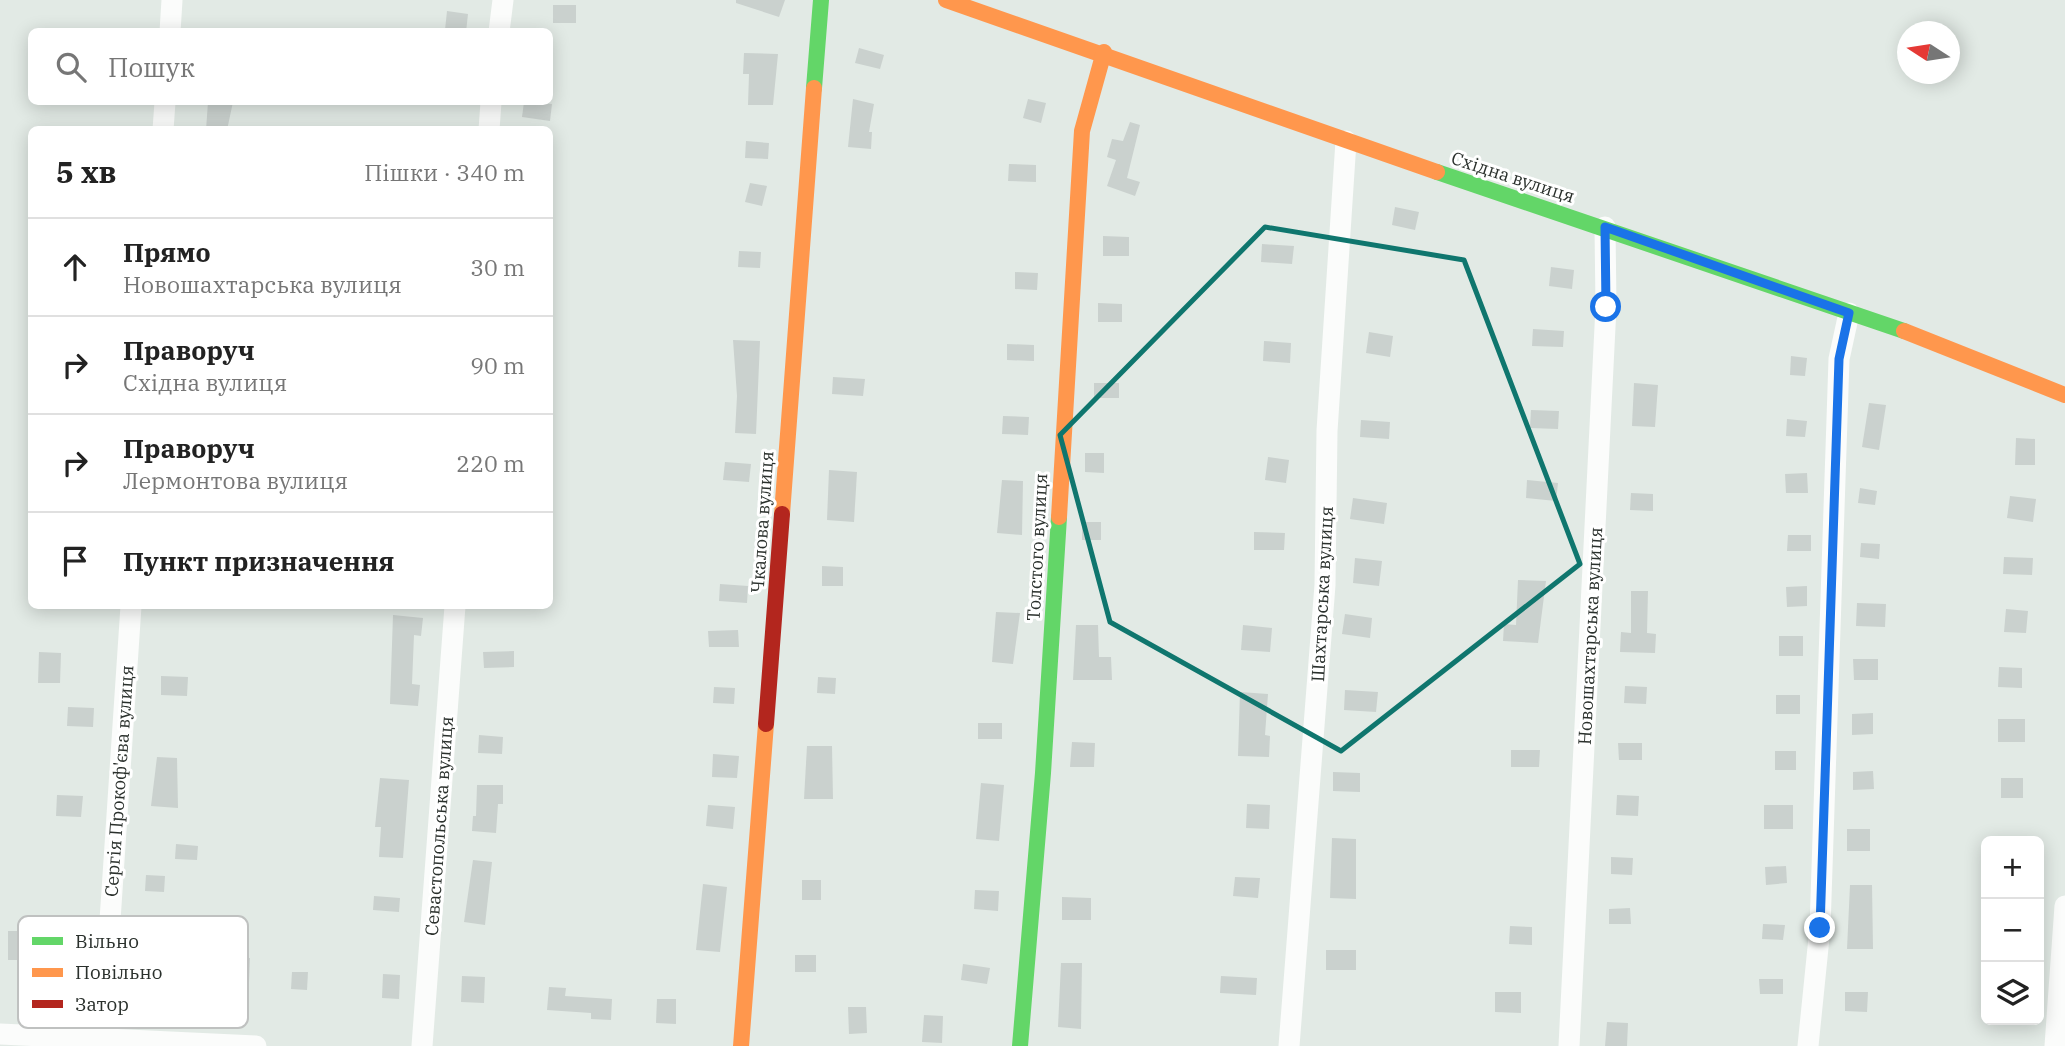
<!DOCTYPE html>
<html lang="uk">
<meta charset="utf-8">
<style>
:root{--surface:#fff;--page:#f6f6f6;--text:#222;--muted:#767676;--line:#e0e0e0}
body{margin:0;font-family:"IBM Plex Serif",serif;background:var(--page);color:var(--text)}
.controls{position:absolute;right:21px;bottom:21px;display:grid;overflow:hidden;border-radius:10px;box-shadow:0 4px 18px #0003}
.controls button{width:63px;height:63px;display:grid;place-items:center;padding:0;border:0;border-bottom:2px solid var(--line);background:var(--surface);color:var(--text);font:35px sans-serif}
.compass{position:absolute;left:1897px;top:21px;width:63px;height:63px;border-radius:50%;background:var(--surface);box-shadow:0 4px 18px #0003;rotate:282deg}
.stop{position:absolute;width:21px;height:21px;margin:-16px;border:5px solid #1a73e8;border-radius:50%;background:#fff}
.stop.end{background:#1a73e8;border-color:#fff;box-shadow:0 2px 7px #0008}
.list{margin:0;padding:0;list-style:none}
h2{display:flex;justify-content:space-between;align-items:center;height:91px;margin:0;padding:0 28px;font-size:30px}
h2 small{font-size:23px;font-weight:400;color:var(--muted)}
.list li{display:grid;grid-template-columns:46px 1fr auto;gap:21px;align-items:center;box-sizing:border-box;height:98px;padding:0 28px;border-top:2px solid var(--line)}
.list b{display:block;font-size:26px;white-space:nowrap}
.list p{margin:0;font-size:23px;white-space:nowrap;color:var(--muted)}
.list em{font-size:23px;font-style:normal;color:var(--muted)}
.icon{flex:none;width:38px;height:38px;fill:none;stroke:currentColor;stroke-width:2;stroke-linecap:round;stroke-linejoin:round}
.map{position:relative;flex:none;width:2065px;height:1046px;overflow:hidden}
.search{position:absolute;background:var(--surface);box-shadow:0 4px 18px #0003;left:28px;top:28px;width:525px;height:77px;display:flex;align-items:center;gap:18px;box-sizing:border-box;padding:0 24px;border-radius:10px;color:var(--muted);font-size:26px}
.panel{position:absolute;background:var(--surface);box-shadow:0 4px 18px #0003;left:28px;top:126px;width:525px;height:483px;border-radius:10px}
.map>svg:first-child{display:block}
.building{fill:#cad1ce}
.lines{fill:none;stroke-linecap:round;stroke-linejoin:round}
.street{stroke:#fbfcfb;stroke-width:21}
.fast{stroke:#63d668;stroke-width:16}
.slow{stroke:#ff974d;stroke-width:16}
.jam{stroke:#b3261e;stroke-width:16}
.route{stroke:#1a73e8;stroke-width:9}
.marked{fill:none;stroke:#0f766e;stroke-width:5;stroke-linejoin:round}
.labels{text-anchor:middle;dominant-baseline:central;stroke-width:6;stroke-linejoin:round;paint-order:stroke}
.street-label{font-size:18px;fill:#2a302c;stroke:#fff}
.key{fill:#fff;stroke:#bfc1c0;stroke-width:2}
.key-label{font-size:19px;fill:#2a302c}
</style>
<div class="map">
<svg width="2065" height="1046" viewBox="0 0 2065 1046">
<rect width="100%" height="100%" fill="#e2eae5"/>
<g class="building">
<path d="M736 0H785L779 17 736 3Z"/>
<rect x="553" y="5" width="23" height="18"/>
<path d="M447 11 468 14 466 32 445 30Z"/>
<path d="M859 48 884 55 880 69 855 63Z"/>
<path d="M744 53 778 54 773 105H748L749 74H743Z"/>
<path d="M853 99 874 104 869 132H872L871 149 848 147Z"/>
<path d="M1028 99 1046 103 1041 123 1023 118Z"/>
<path d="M208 102H233L227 130H206Z"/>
<path d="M524 102 552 104 550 121 522 117Z"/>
<path d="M1130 122 1140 125 1127 178 1140 182 1135 196 1107 186 1116 160 1107 157 1112 139 1123 141Z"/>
<path d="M746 141 769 143 768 159 745 158Z"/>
<path d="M1009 164 1036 165V182L1008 181Z"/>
<path d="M750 183 767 186 762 206 745 202Z"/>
<path d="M1395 207 1419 212 1415 230 1392 225Z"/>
<path d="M1103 236 1129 237V256H1103Z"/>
<path d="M1262 244 1294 246 1292 264 1261 262Z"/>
<path d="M739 251 761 252 760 268 738 267Z"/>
<path d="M1551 267 1574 270 1572 289 1549 286Z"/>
<path d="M1015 272 1038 273 1037 290 1015 289Z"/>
<path d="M1098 303 1122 304V322H1098Z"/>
<path d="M1533 329 1564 331 1563 347 1532 346Z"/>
<path d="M1369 332 1393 336 1390 357 1366 353Z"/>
<path d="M733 340 760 341 756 434 735 433 737 396Z"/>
<path d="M1264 341 1291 343 1290 363 1263 361Z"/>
<path d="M1007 344 1034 345V361L1007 360Z"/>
<path d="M1791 356 1807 358 1805 376 1790 375Z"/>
<path d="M833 377 865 379 863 396 832 394Z"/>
<rect x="1094" y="383" width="25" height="15"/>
<path d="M1634 383 1658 385 1655 427 1632 426Z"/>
<path d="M1869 403 1886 405 1879 450 1862 447Z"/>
<path d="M1531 410 1559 411 1558 429 1530 428Z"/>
<path d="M1003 416 1029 417 1028 435 1002 434Z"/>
<path d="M1787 419 1807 421 1805 437 1786 436Z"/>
<path d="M1361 420 1390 422 1389 439 1360 437Z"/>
<path d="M2016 438 2035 439V465H2015Z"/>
<path d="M1085 453H1104V473L1085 472Z"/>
<path d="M1268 457 1289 460 1286 483 1265 480Z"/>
<path d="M725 462 751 464 749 482 723 480Z"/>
<path d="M829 470 857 472 854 522 827 520Z"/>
<path d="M1807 473 1808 493H1786L1785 474Z"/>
<path d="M1002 480 1023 481 1022 535 997 533Z"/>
<path d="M1527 480 1558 483 1556 501 1526 498Z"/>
<path d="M1860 488 1877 491 1875 505 1858 503Z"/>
<path d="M1631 493 1653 494V511L1630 510Z"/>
<path d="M2010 496 2036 499 2033 522 2007 518Z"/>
<path d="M1353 498 1387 503 1384 524 1350 519Z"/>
<rect x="1082" y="522" width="19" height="18"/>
<path d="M1254 532 1285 533 1284 550H1254Z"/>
<path d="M1788 535H1811V551H1787Z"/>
<path d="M1861 543 1880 544 1879 559 1860 557Z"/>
<path d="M2004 557 2033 558 2032 575 2003 574Z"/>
<path d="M1355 558 1382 561 1379 586 1353 583Z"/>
<path d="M822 566 843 567V586H822Z"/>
<path d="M1518 580 1546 581 1538 643 1503 641 1504 624 1516 625Z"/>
<path d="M720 584 748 586 747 603 719 601Z"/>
<path d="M1807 586V606L1787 607 1786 587Z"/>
<path d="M1631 591H1648L1647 633 1656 634 1655 653 1620 652 1621 632 1631 633Z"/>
<path d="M1857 603 1886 604 1885 627 1856 626Z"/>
<path d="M2006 609 2028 611 2026 633 2004 632Z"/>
<path d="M996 612 1020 613 1013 664 992 662Z"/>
<path d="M1345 614 1372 618 1370 638 1342 634Z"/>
<path d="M393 615 423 618 421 636 414 635 412 684 420 685 418 706 390 704Z"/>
<path d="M1076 625H1098L1099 657H1111L1112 680H1073Z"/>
<path d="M1243 625 1272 628 1270 652 1241 650Z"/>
<path d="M738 630 739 647H709L708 631Z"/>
<rect x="1779" y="636" width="24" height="20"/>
<path d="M514 651V667L484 668 483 652Z"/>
<path d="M39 652 61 653 60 683H38Z"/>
<path d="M1853 659H1878V680H1854Z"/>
<path d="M1999 667 2022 668V688L1998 687Z"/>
<path d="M161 676 188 677 187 696 161 695Z"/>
<path d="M818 677 836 678 835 694 817 693Z"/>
<path d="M1625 686 1647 687 1646 704 1624 703Z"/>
<path d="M714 687 735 688 734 704 713 703Z"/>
<path d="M1345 690 1378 692 1376 712 1344 710Z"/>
<path d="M1240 692 1268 694 1265 735 1270 736 1269 757 1238 756Z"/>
<rect x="1776" y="695" width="24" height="19"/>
<path d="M68 707 94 708 93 727 67 726Z"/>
<path d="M1873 713V734L1852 735V714Z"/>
<rect x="1998" y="719" width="27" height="23"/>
<rect x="978" y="723" width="24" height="16"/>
<path d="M479 735 503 737 502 754 478 753Z"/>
<path d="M1072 742 1095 743 1094 767H1070Z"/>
<path d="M1618 743H1642V760H1619Z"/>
<path d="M807 746H832L833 799H804Z"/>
<path d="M1511 750H1540L1539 767H1511Z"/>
<rect x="1775" y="751" width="21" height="19"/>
<path d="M713 754 739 756 737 778 712 777Z"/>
<path d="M157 757 177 758 178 808 151 806Z"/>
<path d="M1873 771 1874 789 1853 790V772Z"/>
<path d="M1333 772 1360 773V792L1333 791Z"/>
<path d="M380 778 409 780 403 858 379 857 381 827H375Z"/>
<rect x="2001" y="778" width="22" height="20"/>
<path d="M981 783 1004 785 999 841 976 839Z"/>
<path d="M477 785H503V804H498L496 833 472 831 473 816H476Z"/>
<path d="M57 795 83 796 81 817 56 816Z"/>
<path d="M1617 795 1639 796 1638 816 1616 815Z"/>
<path d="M1247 804 1270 805 1269 829 1246 828Z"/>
<path d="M708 805 735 807 733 829 706 826Z"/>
<rect x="1764" y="805" width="29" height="24"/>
<rect x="1847" y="829" width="23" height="22"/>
<path d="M1332 838 1356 839V899L1330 898Z"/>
<path d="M176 844 198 846 197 860 175 859Z"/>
<path d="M1611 857 1633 858 1632 875 1611 874Z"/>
<path d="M473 860 492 862 485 925 464 922Z"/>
<path d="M1786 866 1787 883 1766 885 1765 867Z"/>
<path d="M146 875 165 876 164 892 145 891Z"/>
<path d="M1235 877 1260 878 1258 898 1233 896Z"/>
<rect x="802" y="880" width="19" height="20"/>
<path d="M703 884 727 887 720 952 696 950Z"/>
<path d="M1850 885H1872L1873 949H1847Z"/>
<path d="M975 890 999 891 998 911 974 909Z"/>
<path d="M374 896 400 898 399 912 373 910Z"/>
<path d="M1062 897 1091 898V920H1062Z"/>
<path d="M1630 908 1631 924H1609V909Z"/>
<path d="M1763 924 1785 925 1783 940 1762 939Z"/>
<path d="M1510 926 1532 927V945L1509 944Z"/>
<path d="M8 931H26V943L76 944V965H52V960H8Z"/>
<rect x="1326" y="950" width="30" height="20"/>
<rect x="795" y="955" width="21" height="17"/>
<path d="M224 957 250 958 249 982 223 981Z"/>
<path d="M1061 963H1082L1081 1029 1058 1027Z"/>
<path d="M963 964 990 968 987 984 961 980Z"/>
<path d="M292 972H308L307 990 291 989Z"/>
<path d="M383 974 400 975 399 999 382 998Z"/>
<path d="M462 976 485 977 484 1003 461 1002Z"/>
<path d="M1221 976 1257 978 1256 995 1220 993Z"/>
<path d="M1759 979H1783V994H1760Z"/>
<path d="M549 987 566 988 565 996 612 999 611 1020 591 1019V1013L547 1010Z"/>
<path d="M1495 992H1521V1013L1495 1012Z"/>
<path d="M1845 992H1868L1867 1012 1845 1011Z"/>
<path d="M657 999H676V1024L656 1023Z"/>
<path d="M848 1007H866L867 1033 849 1034Z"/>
<path d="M924 1015 943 1016 942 1043 922 1042Z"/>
<path d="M1607 1022 1628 1023 1627 1046H1605Z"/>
</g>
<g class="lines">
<g class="street">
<path d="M170 32 172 0"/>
<path d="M499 32 503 0"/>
<path d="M163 130 165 102"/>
<path d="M489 130 491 102"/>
<path d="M0 1034 256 1046"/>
<path d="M102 1040 131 606"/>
<path d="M422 1046 455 606"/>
<path d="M1289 1046 1325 585 1327 431 1346 141"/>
<path d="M1569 1046 1606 307 1605 227"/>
<path d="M1808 1046 1820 928 1839 359 1849 313"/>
<path d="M2055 1046 2065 906"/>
</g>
<g class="fast">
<path d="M814 88 821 0"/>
<path d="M1437 172 1904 331"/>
<path d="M1020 1046 1043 773 1059 517"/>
</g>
<g class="slow">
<path d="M946 0 1437 172"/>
<path d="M1904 331 2065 395"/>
<path d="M782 514 814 88"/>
<path d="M1059 517 1082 131 1104 52"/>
<path d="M741 1046 766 724"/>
</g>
<path class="jam" d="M766 724 782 514"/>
</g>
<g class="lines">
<path class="route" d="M1606 307 1605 227 1849 313 1839 359 1820 928"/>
</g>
<path class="marked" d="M1265 227 1464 260 1580 564 1341 751 1110 622 1060 435Z"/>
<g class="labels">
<g class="street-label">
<text transform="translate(1513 177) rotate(18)">Східна вулиця</text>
<text transform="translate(762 522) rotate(-86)">Чкалова вулиця</text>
<text transform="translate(1037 547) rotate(-87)">Толстого вулиця</text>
<text transform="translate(1322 594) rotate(-87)">Шахтарська вулиця</text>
<text transform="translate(1590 636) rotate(-87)">Новошахтарська вулиця</text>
<text transform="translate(119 781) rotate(-86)">Сергія Прокоф'єва вулиця</text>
<text transform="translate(439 826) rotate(-86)">Севастопольська вулиця</text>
</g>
</g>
<rect x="18" y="916" width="230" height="112" rx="10" class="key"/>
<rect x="32" y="937" width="31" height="8" fill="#63d668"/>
<rect x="32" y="968" width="31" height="9" fill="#ff974d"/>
<rect x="32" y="1000" width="31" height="8" fill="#b3261e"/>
<g class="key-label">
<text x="75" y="948">Вільно</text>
<text x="75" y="979">Повільно</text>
<text x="75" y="1011">Затор</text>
</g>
</svg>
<div class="controls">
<button>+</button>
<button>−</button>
<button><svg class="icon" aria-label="layers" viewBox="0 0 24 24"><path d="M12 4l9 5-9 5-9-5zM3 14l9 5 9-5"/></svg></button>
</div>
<svg class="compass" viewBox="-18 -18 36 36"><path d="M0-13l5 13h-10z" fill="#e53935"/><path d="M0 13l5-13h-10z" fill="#767676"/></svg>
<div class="stop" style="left:1606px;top:307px"></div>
<div class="stop end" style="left:1820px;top:928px"></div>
<div class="search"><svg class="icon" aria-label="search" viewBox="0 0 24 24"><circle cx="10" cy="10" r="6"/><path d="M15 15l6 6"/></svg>Пошук</div>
<section class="panel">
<h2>5 хв<small>Пішки · 340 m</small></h2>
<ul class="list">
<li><svg class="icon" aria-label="ahead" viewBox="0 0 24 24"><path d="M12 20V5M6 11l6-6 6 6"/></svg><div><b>Прямо</b><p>Новошахтарська вулиця</p></div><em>30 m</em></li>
<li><svg class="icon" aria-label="right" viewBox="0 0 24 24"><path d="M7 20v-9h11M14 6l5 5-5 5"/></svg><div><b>Праворуч</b><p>Східна вулиця</p></div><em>90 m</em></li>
<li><svg class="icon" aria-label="right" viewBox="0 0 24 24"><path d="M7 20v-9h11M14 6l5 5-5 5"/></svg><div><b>Праворуч</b><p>Лермонтова вулиця</p></div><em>220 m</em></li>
<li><svg class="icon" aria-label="arrive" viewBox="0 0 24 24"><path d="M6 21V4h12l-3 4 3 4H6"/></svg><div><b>Пункт призначення</b></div></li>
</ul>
</section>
</div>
